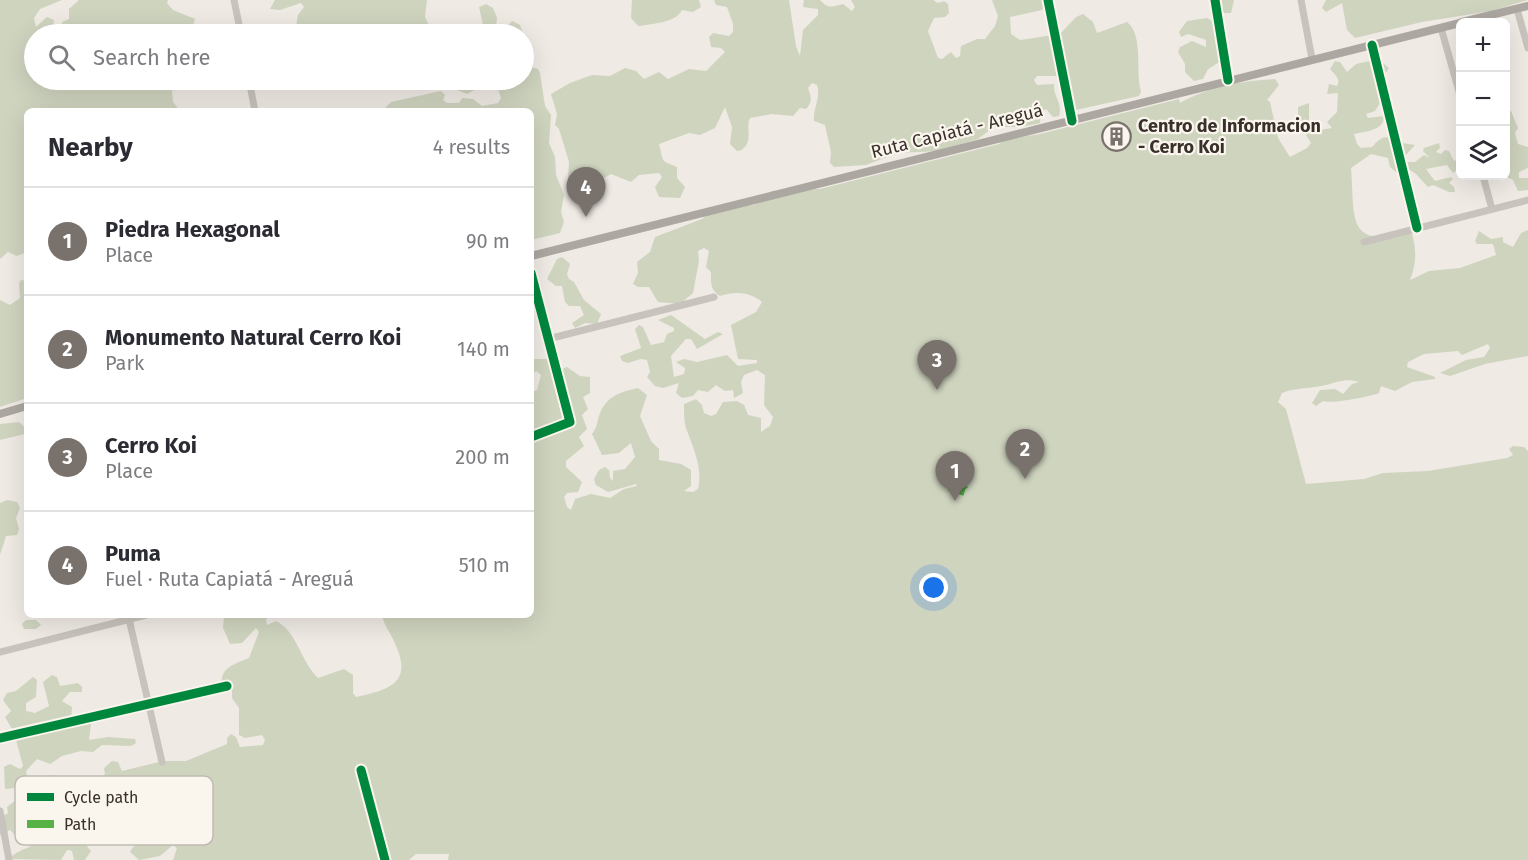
<!DOCTYPE html>
<meta charset="utf-8">
<style>
:root{--surface:#fff;--page:#f7f7f7;--text:#2b2b33;--muted:#7c7c81;--line:#e1e1e2;--accent:#79716c}
body{margin:0;font-family:"Fira Sans",sans-serif;background:var(--page);color:var(--text)}
.controls{position:absolute;right:18px;top:18px;display:grid;overflow:hidden;border-radius:9px;box-shadow:0 6px 24px #0002}
.controls button{width:54px;height:54px;display:grid;place-items:center;padding:0;border:0;border-bottom:2px solid var(--line);background:var(--surface);color:var(--text);font:30px sans-serif}
.you{position:absolute;left:934px;top:588px;width:21px;height:21px;margin:-15px;border:4px solid #fff;border-radius:50%;background:#1a73e8;box-shadow:0 0 0 9px #1a73e833}
.badge{display:grid;place-items:center;width:39px;height:39px;border-radius:50%;background:var(--accent);color:#fff;font-size:20px;font-weight:700}
.pin{position:absolute;translate:-50% -50px;filter:drop-shadow(0 2px 3px #0008)}
.pin::after{content:'';position:absolute;top:32px;width:21px;height:18px;background:inherit;clip-path:polygon(0 0,100% 0,50% 100%)}
.list{margin:0;padding:0;list-style:none}
h2{display:flex;justify-content:space-between;align-items:center;height:78px;margin:0;padding:0 24px;font-size:26px}
h2 small{font-size:20px;font-weight:400;color:var(--muted)}
.list li{display:grid;grid-template-columns:39px 1fr auto;gap:18px;align-items:center;box-sizing:border-box;height:108px;padding:0 24px;border-top:2px solid var(--line)}
.list b{display:block;font-size:22px;white-space:nowrap}
.list p{margin:0;font-size:20px;white-space:nowrap;color:var(--muted)}
.list em{font-size:20px;font-style:normal;color:var(--muted)}
.icon{flex:none;width:33px;height:33px;fill:none;stroke:currentColor;stroke-width:2;stroke-linecap:round;stroke-linejoin:round}
.map{position:relative;flex:none;width:1528px;height:860px;overflow:hidden}
.search{position:absolute;background:var(--surface);box-shadow:0 6px 24px #0002;left:24px;top:24px;width:510px;height:66px;display:flex;align-items:center;gap:15px;box-sizing:border-box;padding:0 21px;border-radius:33px;color:var(--muted);font-size:22px}
.panel{position:absolute;background:var(--surface);box-shadow:0 6px 24px #0002;left:24px;top:108px;width:510px;height:510px;border-radius:9px}
.map>svg:first-child{display:block}
.green{fill:#cfd4bf}
.water{fill:#a1bebf}
.lines{fill:none;stroke-linecap:round;stroke-linejoin:round}
.minor{stroke:#c8c3bd;stroke-width:7}
.major{stroke:#ada7a2;stroke-width:8}
.quiet{stroke:#56b246;stroke-width:8;stroke-dasharray:15 8;stroke-linecap:butt}
.cycleway-casing{stroke:#faf5ed;stroke-width:13}
.cycleway{stroke:#00873e;stroke-width:9}
.labels{text-anchor:middle;dominant-baseline:central;stroke-width:4.5;stroke-linejoin:round;paint-order:stroke}
.poi-label{font-size:18px;font-weight:bold;fill:#39302b;stroke:#faf5ed;text-anchor:start}
.street-label{font-size:18px;fill:#39302b;stroke:#faf5ed}
.key{fill:#faf5ed;stroke:#c0bab3;stroke-width:1.5}
.key-label{font-size:16px;fill:#39302b}
</style>
<div class="map">
<svg width="1528" height="860" viewBox="0 0 1528 860">
<rect width="100%" height="100%" fill="#efeae4"/>
<g class="green">
<path d="M0 0H62L40 9 34 18 36 27 47 17 54 20 53 30 45 34H34V80H88L94 86 134 80H171L173 102 180 111H27V215L24 224 27 226V252L17 256 8 252 0 259Z"/>
<path d="M79 0H168L167 3 173 10 195 19 193 26 186 29 175 25 177 31 191 34H66L71 32V29L62 27V22L69 19V9Z"/>
<path d="M275 0H427L425 17 433 34H281L285 29 296 26 298 15 304 7 301 3 280 10 270 9Z"/>
<path d="M632 0H699L701 7 693 12 682 10C676 23 651 24 638 26L631 18Z"/>
<path d="M714 0H789L796 46 800 56 803 30 818 15V9L803 7 804 0H820C828 9 832 7 843 4L852 11 855 7 851 0H933L938 3 944 1 948 4 949 13 945 17 934 18 928 31 938 58 942 59 951 52 956 58 960 56 961 46 977 39H985L995 26 998 16 992 0H1043L1045 5 1042 10 1010 17 1011 34 1020 40 1060 34 1076 17 1083 14 1093 22 1097 33 1127 22C1144 35 1135 72 1141 91L1139 96 1076 110 1073 109 1068 70 1064 61 1060 64 1059 76H1037L1034 80 1037 85 1054 84C1053 97 1063 103 1059 116L1053 117 1046 109 1041 112 1040 123C1026 127 1010 128 995 126L978 139 938 151 898 153 866 165 834 167 830 163 831 152 825 125 814 121C813 108 821 98 817 85L812 83 808 88C811 97 813 102 806 109L800 108 793 116 772 114 750 118C745 129 754 140 742 150L737 151 730 144 732 127 725 107 715 128 700 135 689 133 659 144C664 162 659 160 677 167V178L685 187 680 198 659 197 655 187 662 177 659 173 639 175 631 182 611 174C601 181 590 179 581 187L571 183 568 179 569 162 559 129 555 125 557 114 551 94 570 83 592 75 610 76 625 68 636 71 644 79 659 72 668 79 689 69 706 71 725 52 721 48 711 47 709 37 713 33 729 36 733 32V24L727 7 716 5Z"/>
<path d="M1220 0H1234L1231 13H1222L1219 8Z"/>
<path d="M1326 0H1528L1491 11 1422 22 1355 38 1347 30 1342 3 1326 12 1322 8Z"/>
<path d="M486 4 493 8 497 18 496 27 491 29 483 25 479 7Z"/>
<path d="M1207 18 1212 21 1221 61 1208 69 1203 79 1194 81 1185 72V64L1178 52 1180 47 1192 41 1206 47V40L1188 34 1181 37 1179 32 1187 21Z"/>
<path d="M512 21 520 25 523 34H489H501Z"/>
<path d="M1378 59 1389 68 1383 77 1387 82 1382 86 1389 92V97L1383 98 1375 111 1366 114 1368 118 1384 116C1384 131 1366 131 1354 134L1357 144 1361 148 1372 147C1378 140 1384 134 1393 139L1394 145 1402 143 1415 145 1403 158 1404 162H1415L1424 155 1430 158 1423 151 1424 148 1439 143 1440 148 1436 152 1441 154 1445 150 1449 151 1454 161 1460 159V168L1453 173 1447 165 1426 169 1435 181 1451 177 1453 179 1449 183 1454 187 1455 192H1449L1433 185 1428 187 1416 174 1405 167 1396 172 1390 167 1388 158 1371 154 1351 168C1355 214 1345 251 1407 231L1412 234C1417 251 1416 265 1410 280L1429 271 1460 268 1496 255 1493 244H1477L1475 241 1479 231 1491 239 1503 237V242L1513 247 1521 233 1528 230V356L1485 364 1450 376 1440 373 1466 360 1484 357 1490 348 1488 344 1462 355 1458 351 1424 354 1408 362 1407 367 1435 377V379L1412 382 1395 391 1381 386 1379 393C1368 397 1333 404 1323 401L1316 406 1312 403 1320 390 1335 389 1343 394 1352 384 1359 382C1346 378 1338 382 1326 385 1311 389 1297 387 1282 393L1278 402 1286 409 1306 484 1364 479 1383 473 1428 471 1507 458 1513 455 1509 449 1513 446 1524 447 1528 451V860H448L449 854H416L409 860H173L177 848 173 845 160 856 139 860 130 852C136 840 153 840 160 828L150 823 134 828 120 822 103 826V830H115L119 838 108 843 82 836 81 839 91 851 85 860H74L72 851 67 850 61 860 9 859C19 848 33 849 42 837L40 835 18 838 10 830 0 835V818L8 813 7 807 16 800 44 793 46 789 45 777 50 775C66 778 93 790 105 774L104 768 112 761 118 762 122 771 163 761H186L227 744V738L231 734 236 737 240 747 263 745 265 740 262 735 245 738 239 735V708L232 698V686L222 681C221 667 238 663 249 658L259 632 256 628 242 643 230 644 223 628 224 615H270L266 620 267 625 276 621C297 631 301 662 318 678L344 669 353 675V693L356 697C387 690 413 684 396 646 392 635 384 626 382 615H531V392L537 390 541 375 536 371 531 375V359H547L551 363 553 380H558L562 369 567 367 580 376 590 377V393L583 397 588 409 582 415 587 429 579 437 584 446 566 461V467L582 482 578 492 567 493 564 497 567 507 571 510 575 499 591 494 610 498 624 489 637 486 636 484 608 492 596 485 594 479 599 470 605 467 609 470 610 478 613 481V471L625 469 635 457 631 443 619 453 602 455 592 434C598 426 597 421 600 413 608 395 621 392 638 388L647 395 640 416 651 441 659 449V460L681 464 691 470V486L684 491 693 492 698 489C703 467 693 448 686 428 684 421 684 411 684 404L696 399 702 405 704 413 711 416 716 414 723 402 737 401 744 405 748 415 761 418V432L770 426 773 417 764 405 765 375 757 370 744 375 741 382 743 393 734 398 733 390 725 391 716 385 708 392 698 390 693 396 682 398 676 393 679 383 663 388 655 386 647 377 650 372 647 360 641 359 628 363 622 361 620 356 641 348 635 329 639 325 643 327 651 345 664 342 667 334 674 331V328L658 320 671 315 705 339 718 332 723 334 697 349 691 339H686L671 356 674 377 684 374 685 368 676 362 684 359 697 362 727 355 738 366 757 363V360L738 359 731 325 756 312 762 302C750 292 735 291 720 296 710 290 711 282 711 272L706 267 709 251 704 248 698 251 699 261 693 293 680 304 658 302 649 287H638L633 284 638 273 637 262 650 252 655 237 702 219 711 212 731 206 754 205 772 191 820 189 999 144 1004 140 1040 134 1179 99 1180 103C1209 86 1242 81 1275 79L1279 85 1267 100 1270 102 1278 138 1290 157 1307 148 1311 143 1305 133 1295 130 1292 124 1298 118V107L1309 103V125L1313 131 1332 128 1327 122 1337 112 1338 93 1327 94 1329 84 1337 86C1341 79 1335 75 1330 69L1335 61 1340 62 1347 72 1356 64Z"/>
<path d="M527 66 538 69 540 73 545 106 551 115 549 143 555 157 556 175 564 195 561 212 564 222 560 233 531 240V111H382L391 102 441 91 445 95 443 100 447 103H459L462 98 473 99 482 106 498 103 501 98 497 86 499 80H524V71Z"/>
<path d="M337 80H376L354 87H342Z"/>
<path d="M409 80H439L429 86 412 85Z"/>
<path d="M472 80H487L488 83 467 94 457 90 460 83 471 82Z"/>
<path d="M1511 111 1518 128 1515 133 1518 144 1528 147V168L1519 172V178H1528V190L1518 191 1513 180 1505 176 1510 165 1506 162V112Z"/>
<path d="M562 257 570 264 567 274 569 279 574 282 584 300 601 314 597 324 585 323 575 328 572 323 584 315 580 306H569L565 302 562 286H556L547 279 557 259Z"/>
<path d="M21 280 27 281V398L0 407V300L10 305 20 298 19 283Z"/>
<path d="M19 422 27 429 25 434 0 440V424Z"/>
<path d="M7 500 17 502 20 508 16 518 19 529 17 535 6 536 0 555V503Z"/>
<path d="M26 620H36L41 625 36 629H24L22 624Z"/>
<path d="M52 675 57 677 60 686 78 683 82 687V692H70L62 701 72 707 71 720H88L91 724 89 740 108 737 135 739 136 743 131 746 102 745 93 752 81 751 62 756 50 764 37 759 26 771 29 787 5 789 4 767 10 764 20 769 23 766 16 740 20 732 12 729 5 717 11 711 3 700 7 693 16 691 33 677 37 680 36 697 26 703V711L35 713 49 706 43 682Z"/>
</g>
<circle class="water" cx="954" cy="475" r="7"/>
<g class="lines">
<g class="minor">
<path d="M234 0 241 34"/>
<path d="M1048 0 1072 121"/>
<path d="M1215 0 1228 80"/>
<path d="M1301 0 1312 59"/>
<path d="M1517 9 1528 48"/>
<path d="M1441 28 1460 95"/>
<path d="M1372 45 1417 228"/>
<path d="M249 80 255 111"/>
<path d="M1483 176 1492 209"/>
<path d="M1364 242 1528 200"/>
<path d="M531 273 570 422 531 437"/>
<path d="M548 339 714 297"/>
<path d="M129 619 162 762"/>
<path d="M0 652 146 615"/>
<path d="M0 738 227 686"/>
<path d="M361 770 385 860"/>
<path d="M0 811 9 860"/>
</g>
<g class="major">
<path d="M1462 22 1528 6"/>
<path d="M531 256 1460 23"/>
<path d="M0 414 27 406"/>
</g>
<path class="quiet" d="M953 483H959L968 493 952 488Z"/>
<defs>
<g id="cycleway">
<path d="M1048 0 1072 121"/>
<path d="M1215 0 1228 80"/>
<path d="M1372 45 1417 228"/>
<path d="M531 273 570 422 531 437"/>
<path d="M0 738 227 686"/>
<path d="M361 770 385 860"/>
</g>
</defs>
<use href="#cycleway" class="cycleway-casing"/>
<use href="#cycleway" class="cycleway"/>
</g>
<defs>
<symbol id="building-ring" viewBox="-11 -11 22 22"><circle r="9.5" fill="#faf5ed" stroke="#79716c" stroke-width="1.5"/><path d="M-4-6H4V6H1V3H-1V6H-4ZM-2.5-4.3h1.7v1.8h-1.7ZM.8-4.3h1.7v1.8H.8ZM-2.5-1h1.7V.8h-1.7ZM.8-1h1.7V.8H.8Z" fill="#79716c"/></symbol>
</defs>
<g fill-rule="evenodd">
<use href="#building-ring" x="1100" y="120" width="33" height="33"/>
</g>
<g class="labels">
<g class="poi-label">
<text x="1138" y="126">Centro de Informacion<tspan x="1138" dy="21">- Cerro Koi</tspan></text>
</g>
<g class="street-label">
<text transform="translate(957 131) rotate(-14)">Ruta Capiatá - Areguá</text>
</g>
</g>
<rect x="15" y="776" width="198" height="69" rx="9" class="key"/>
<rect x="27" y="793" width="27" height="8" fill="#00873e"/>
<rect x="27" y="820" width="27" height="8" fill="#56b246"/>
<g class="key-label">
<text x="64" y="803">Cycle path</text>
<text x="64" y="830">Path</text>
</g>
</svg>
<div class="controls">
<button>+</button>
<button>−</button>
<button><svg class="icon" aria-label="layers" viewBox="0 0 24 24"><path d="M12 4l9 5-9 5-9-5zM3 14l9 5 9-5"/></svg></button>
</div>
<div class="you"></div>
<div class="pin badge" style="left:955px;top:501px">1</div>
<div class="pin badge" style="left:1025px;top:479px">2</div>
<div class="pin badge" style="left:937px;top:390px">3</div>
<div class="pin badge" style="left:586px;top:217px">4</div>
<div class="search"><svg class="icon" aria-label="search" viewBox="0 0 24 24"><circle cx="10" cy="10" r="6"/><path d="M15 15l6 6"/></svg>Search here</div>
<section class="panel">
<h2>Nearby<small>4 results</small></h2>
<ul class="list">
<li><span class="badge">1</span><div><b>Piedra Hexagonal</b><p>Place</p></div><em>90 m</em></li>
<li><span class="badge">2</span><div><b>Monumento Natural Cerro Koi</b><p>Park</p></div><em>140 m</em></li>
<li><span class="badge">3</span><div><b>Cerro Koi</b><p>Place</p></div><em>200 m</em></li>
<li><span class="badge">4</span><div><b>Puma</b><p>Fuel · Ruta Capiatá - Areguá</p></div><em>510 m</em></li>
</ul>
</section>
</div>
